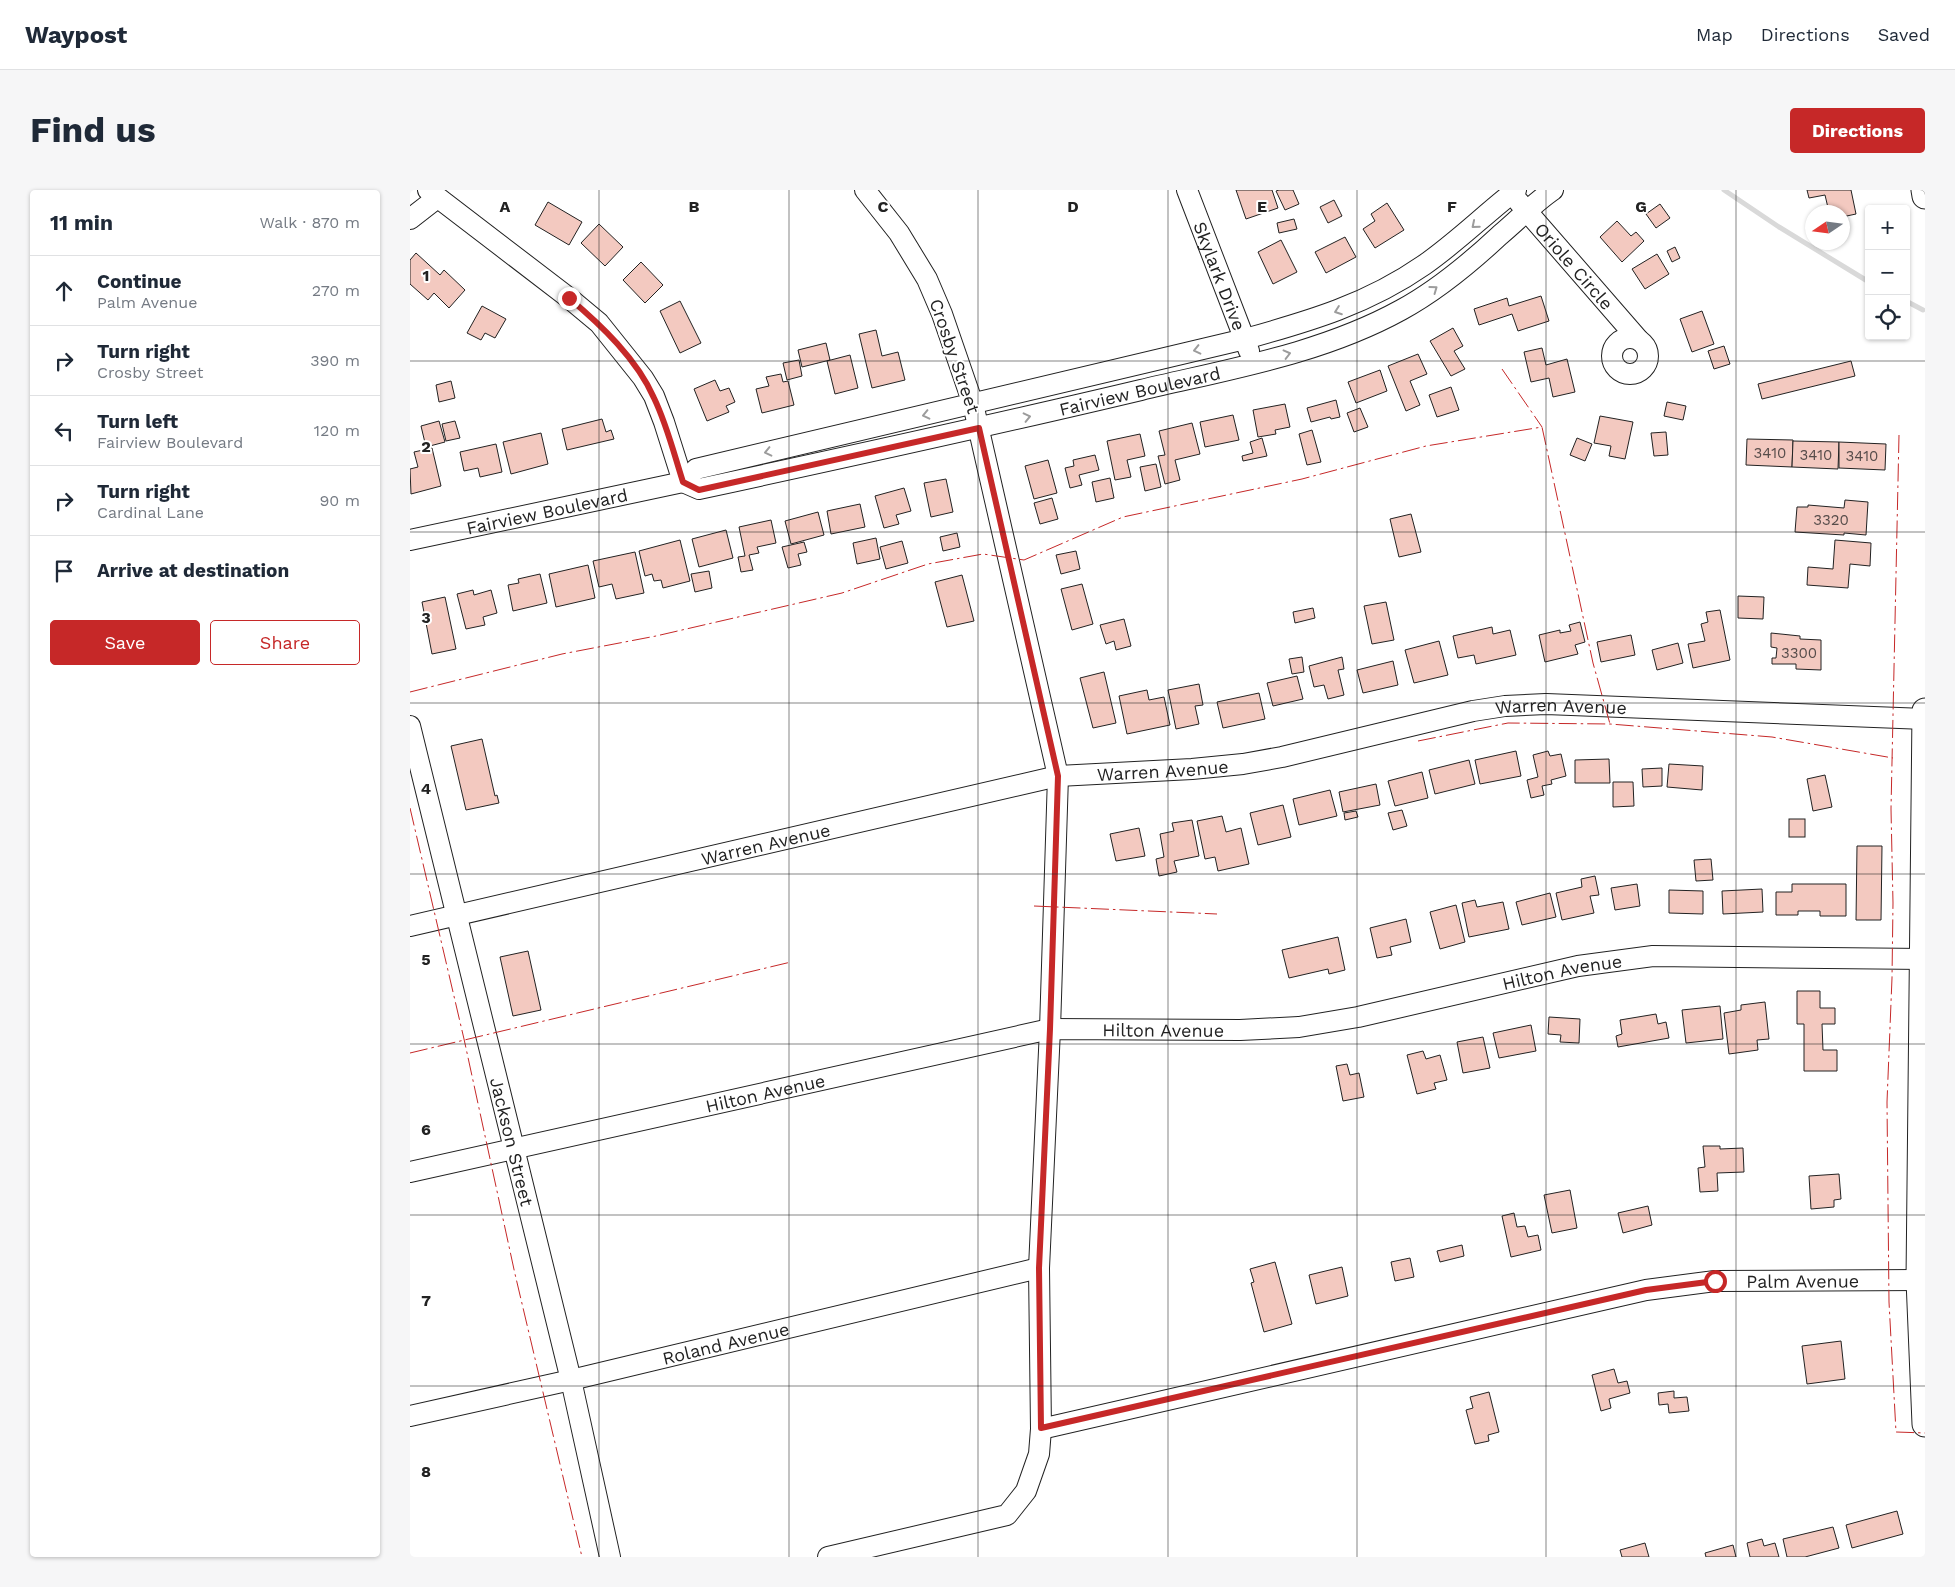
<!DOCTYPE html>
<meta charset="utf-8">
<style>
:root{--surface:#fff;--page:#f6f6f7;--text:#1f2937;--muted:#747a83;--line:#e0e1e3;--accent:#c62828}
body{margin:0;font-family:"Work Sans",sans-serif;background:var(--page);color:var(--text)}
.controls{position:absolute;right:15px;top:15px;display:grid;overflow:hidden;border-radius:5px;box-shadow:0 1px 4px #0004}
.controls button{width:45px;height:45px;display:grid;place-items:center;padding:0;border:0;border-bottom:1px solid var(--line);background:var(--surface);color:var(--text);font:25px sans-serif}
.compass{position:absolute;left:1395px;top:15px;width:45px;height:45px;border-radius:50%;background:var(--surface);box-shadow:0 1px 4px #0004;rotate:257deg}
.stop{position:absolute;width:15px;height:15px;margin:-11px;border:4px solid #c62828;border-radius:50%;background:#fff}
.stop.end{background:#c62828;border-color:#fff;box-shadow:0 1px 5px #0008}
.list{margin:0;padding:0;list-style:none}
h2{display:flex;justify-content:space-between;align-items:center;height:65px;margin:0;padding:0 20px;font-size:21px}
h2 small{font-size:16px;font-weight:400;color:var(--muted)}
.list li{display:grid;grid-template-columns:32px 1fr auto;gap:15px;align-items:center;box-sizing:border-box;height:70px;padding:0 20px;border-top:1px solid var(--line)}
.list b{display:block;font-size:19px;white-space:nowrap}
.list p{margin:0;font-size:16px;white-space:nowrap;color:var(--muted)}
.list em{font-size:16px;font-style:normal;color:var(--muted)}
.actions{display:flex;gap:10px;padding:15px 20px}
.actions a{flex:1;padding:11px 0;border:1px solid var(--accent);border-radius:5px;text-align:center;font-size:18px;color:var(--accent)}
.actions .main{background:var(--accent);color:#fff}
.icon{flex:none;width:28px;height:28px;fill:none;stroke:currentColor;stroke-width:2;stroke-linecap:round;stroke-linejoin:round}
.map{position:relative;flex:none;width:1515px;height:1367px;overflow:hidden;border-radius:5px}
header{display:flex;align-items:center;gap:30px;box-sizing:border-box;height:70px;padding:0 25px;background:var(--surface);border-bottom:1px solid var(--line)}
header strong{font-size:24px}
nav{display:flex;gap:28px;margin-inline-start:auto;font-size:18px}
.intro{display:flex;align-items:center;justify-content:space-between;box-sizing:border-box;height:120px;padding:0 30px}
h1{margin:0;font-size:35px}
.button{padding:12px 22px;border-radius:5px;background:var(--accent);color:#fff;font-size:18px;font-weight:700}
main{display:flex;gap:30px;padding:0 30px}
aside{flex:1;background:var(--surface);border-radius:5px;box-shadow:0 1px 4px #0004}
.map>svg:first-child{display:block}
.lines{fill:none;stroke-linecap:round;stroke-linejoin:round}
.stream{stroke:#d9d9d9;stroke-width:5}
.building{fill:#f3c9c0;stroke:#222}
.minor-casing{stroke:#222;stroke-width:22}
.major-casing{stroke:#222;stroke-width:27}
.minor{stroke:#fff;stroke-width:20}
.major{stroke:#fff;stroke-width:25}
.power{stroke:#c62828;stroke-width:1;stroke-dasharray:18 4 2.5 4;stroke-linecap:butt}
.oneway{stroke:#9c9c9c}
.route{stroke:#c62828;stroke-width:6}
.grid{fill:none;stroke:#222;stroke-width:1;stroke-opacity:0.55}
.labels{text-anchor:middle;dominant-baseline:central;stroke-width:4;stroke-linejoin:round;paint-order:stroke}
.number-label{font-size:15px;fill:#564c4a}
.street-label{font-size:18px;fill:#222;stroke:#fff}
.grid-label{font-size:16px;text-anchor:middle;font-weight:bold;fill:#222;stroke:#fff;stroke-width:4;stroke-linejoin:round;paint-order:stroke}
</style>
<header>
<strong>Waypost</strong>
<nav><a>Map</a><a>Directions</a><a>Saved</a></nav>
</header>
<div class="intro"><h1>Find us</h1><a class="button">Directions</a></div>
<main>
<aside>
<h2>11 min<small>Walk · 870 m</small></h2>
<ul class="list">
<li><svg class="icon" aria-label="ahead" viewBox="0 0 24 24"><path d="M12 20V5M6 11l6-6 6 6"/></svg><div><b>Continue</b><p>Palm Avenue</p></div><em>270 m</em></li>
<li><svg class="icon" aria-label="right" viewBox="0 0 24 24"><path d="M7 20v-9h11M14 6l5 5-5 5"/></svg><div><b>Turn right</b><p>Crosby Street</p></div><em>390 m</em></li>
<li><svg class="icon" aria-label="left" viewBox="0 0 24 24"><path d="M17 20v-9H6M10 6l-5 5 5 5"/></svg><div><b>Turn left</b><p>Fairview Boulevard</p></div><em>120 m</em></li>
<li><svg class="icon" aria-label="right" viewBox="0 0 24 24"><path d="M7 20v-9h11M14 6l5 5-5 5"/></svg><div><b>Turn right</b><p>Cardinal Lane</p></div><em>90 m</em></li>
<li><svg class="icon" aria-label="arrive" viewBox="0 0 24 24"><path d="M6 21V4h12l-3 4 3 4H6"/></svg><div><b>Arrive at destination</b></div></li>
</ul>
<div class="actions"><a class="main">Save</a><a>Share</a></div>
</aside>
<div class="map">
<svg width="1515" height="1367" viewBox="0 0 1515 1367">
<rect width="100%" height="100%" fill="#fff"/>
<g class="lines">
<g class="stream">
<path d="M1314 0 1369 37 1459 92"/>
<path d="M1496 111 1513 120"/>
</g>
</g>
<g class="building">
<path d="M826 0H862L868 18 836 29Z"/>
<path d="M869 0H883L889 14 875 20 866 1Z"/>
<path d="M1397 0H1441L1446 24 1432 27V22H1419L1415 5 1399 8Z"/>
<path d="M924 10 932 26 918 33 910 17Z"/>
<path d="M138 12 172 32 159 55 125 35Z"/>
<path d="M977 13 994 40 965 58 953 39 965 31 961 24Z"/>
<path d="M1250 14 1260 28 1246 38 1236 24Z"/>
<path d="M884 29 887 39 869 43 867 33Z"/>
<path d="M1207 31 1221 46 1226 42 1234 51 1212 72 1190 47Z"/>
<path d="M189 34 213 57 195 76 171 53Z"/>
<path d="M935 47 946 67 916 83 905 62Z"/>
<path d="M871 50 887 82 863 94 848 62Z"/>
<path d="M1265 57 1270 68 1262 72 1257 61Z"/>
<path d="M6 63 30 85 34 80 55 100 39 118 24 103 18 110 0 94V70Z"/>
<path d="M1247 64 1259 84 1235 99 1222 79Z"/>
<path d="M231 72 253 95 235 113 213 90Z"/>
<path d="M1131 106 1139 131 1108 141 1102 124 1069 135 1064 119 1097 108 1099 116Z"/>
<path d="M270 111 291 153 270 163 250 121Z"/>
<path d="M72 116 96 129 85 148 75 143 71 150 57 143Z"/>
<path d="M1292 121 1304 154 1282 162 1270 129Z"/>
<path d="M1043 138 1053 156 1044 161 1055 179 1041 186 1020 151Z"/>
<path d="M466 140 472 166 488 162 495 190 462 198 449 144Z"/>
<path d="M416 153 420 170 392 177 388 160Z"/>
<path d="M1314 156 1320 174 1304 179 1298 161Z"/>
<path d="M1132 158 1136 175 1157 169 1165 202 1143 207 1139 188 1121 192 1114 162Z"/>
<path d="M1008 164 1017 184 1000 191 1010 215 996 221 978 176Z"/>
<path d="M440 165 448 198 425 204 417 171Z"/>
<path d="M389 170 392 186 377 190 373 173Z"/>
<path d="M1441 171 1445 186 1352 209 1348 194Z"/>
<path d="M970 180 977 201 946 213 938 192Z"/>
<path d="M371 184 373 192 378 191 384 215 352 223 346 199 359 196 356 187Z"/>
<path d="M305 190 310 201 319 198 325 212 316 216 319 222 297 231 284 199Z"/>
<path d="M41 191 45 208 29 212 26 195Z"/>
<path d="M1041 197 1049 220 1027 227 1019 205Z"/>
<path d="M926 210 930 227 921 229 920 227 901 232 897 218Z"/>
<path d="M1257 212 1276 216 1273 230 1254 226Z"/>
<path d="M875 214 880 237 865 240 866 244 848 247 843 220Z"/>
<path d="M950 218 958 237 944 242 937 223Z"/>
<path d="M823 225 829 250 795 257 790 232Z"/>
<path d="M1190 226 1223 232 1215 269 1199 266 1201 256 1184 253Z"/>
<path d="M192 229 196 242 201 240 204 249 157 260 152 239Z"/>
<path d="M29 231 35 252 16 257 11 236Z"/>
<path d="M45 231 50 248 36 251 32 234Z"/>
<path d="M782 233 790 264 765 270 770 290 755 294 748 266 755 265 749 241Z"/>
<path d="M902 240 911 272 897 275 889 244Z"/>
<path d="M1256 242 1258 265 1244 266 1241 243Z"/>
<path d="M131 243 138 274 101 284 93 252Z"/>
<path d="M730 244 735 266 717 270 721 287 705 290 697 251Z"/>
<path d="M852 248 857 266 833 271 832 266 843 263 840 252Z"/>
<path d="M1167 248 1182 254 1175 271 1160 265Z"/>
<path d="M1337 249 1383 250 1382 277 1336 275Z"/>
<path d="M1383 251 1429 252 1428 279 1382 277Z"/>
<path d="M1429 252 1476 254 1475 280 1429 278Z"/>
<path d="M86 254 92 282 70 287 68 278 54 281 50 262Z"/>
<path d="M22 258 31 296 1 304 0 279 8 277 4 262Z"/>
<path d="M685 265 689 280 669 285 672 295 660 298 655 278 664 276 663 270Z"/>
<path d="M638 270 647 303 624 309 615 276Z"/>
<path d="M746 274 751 297 735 301 730 277Z"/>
<path d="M700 288 704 308 686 312 682 292Z"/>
<path d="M536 289 543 322 521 327 514 293Z"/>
<path d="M494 298 501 321 486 325 489 334 474 338 465 306Z"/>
<path d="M642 308 648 329 630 334 624 313Z"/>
<path d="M1435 310 1458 312 1456 345 1434 343V345L1385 342 1387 317H1398V315L1434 318Z"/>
<path d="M450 314 455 337 421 344 417 321Z"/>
<path d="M408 322 414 345 381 354 375 331Z"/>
<path d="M1001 324 1011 362 989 367 980 329Z"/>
<path d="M361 330 366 353 347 357 349 363 339 365 343 380 331 382 328 367 335 366 329 337Z"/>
<path d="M316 340 323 368 289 377 282 349Z"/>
<path d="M547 343 550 357 533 361 530 347Z"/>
<path d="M466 348 470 369 447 374 443 353Z"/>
<path d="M270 350 280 391 253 398 251 390 244 391 242 384 235 386 229 361Z"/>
<path d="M1425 350 1461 353 1460 376 1440 374 1438 398 1397 395 1398 377 1423 379Z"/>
<path d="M492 351 498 373 476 379 470 357Z"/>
<path d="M394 352 397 362 388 364 391 375 378 378 372 357Z"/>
<path d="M666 361 670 379 651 384 646 365Z"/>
<path d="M225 362 234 403 206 409 202 394 189 397 183 371Z"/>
<path d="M178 375 185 408 146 417 139 384Z"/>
<path d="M299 381 302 398 285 402 281 384Z"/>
<path d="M130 384 137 413 103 421 98 395 109 393 108 389Z"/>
<path d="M552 385 564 431 537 437 525 392Z"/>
<path d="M672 394 683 434 662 440 651 399Z"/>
<path d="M63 400 64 405 81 400 87 423 73 427 75 435 56 439 47 404Z"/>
<path d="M1328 406 1354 407 1353 429 1328 428Z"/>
<path d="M35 407 46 459 22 464 12 412Z"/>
<path d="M976 412 984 450 962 454 954 416Z"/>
<path d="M903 418 905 428 885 433 883 422Z"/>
<path d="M1310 420 1320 470 1283 478 1278 454 1295 451 1291 434 1298 432 1296 422Z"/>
<path d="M714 429 721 456 706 460 704 451 696 454 690 435Z"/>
<path d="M1170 432 1175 452 1165 455 1168 464 1135 472 1129 445 1150 440V443L1161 441 1159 435Z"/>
<path d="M1082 437 1083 444 1100 440 1106 465 1066 474 1064 465 1048 468 1043 446Z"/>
<path d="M1361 443 1390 446V449L1411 450V480L1386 479V474H1362V468H1366L1367 458 1361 457Z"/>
<path d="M1221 445 1225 465 1191 472 1187 452Z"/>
<path d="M1029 451 1038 485 1004 493 995 460Z"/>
<path d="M1268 453 1273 473 1247 480 1242 460Z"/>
<path d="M892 467 894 482 882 484 879 469Z"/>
<path d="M932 467 934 479 928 480 934 505 918 509 914 495 904 497 899 476Z"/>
<path d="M983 471 988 495 953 503 947 480Z"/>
<path d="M694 482 706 533 683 538 670 488Z"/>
<path d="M887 486 893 509 863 516 857 493Z"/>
<path d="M789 494 793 515 785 516 789 534 766 539 758 500Z"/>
<path d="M737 500 739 510 754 507 760 535 717 544 709 506Z"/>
<path d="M849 503 855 529 813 538 807 512Z"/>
<path d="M72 549 85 606 87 605 89 613 56 620 41 556Z"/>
<path d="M1106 561 1111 586 1070 594 1065 570Z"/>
<path d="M1138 561 1140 566 1151 564 1156 586 1141 590 1142 594 1132 596 1134 605 1121 608 1117 590 1128 587 1123 565Z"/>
<path d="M1199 569 1200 593H1165V570Z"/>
<path d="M1059 570 1065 594 1025 604 1019 580Z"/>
<path d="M1259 574 1293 576 1292 600 1257 597Z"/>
<path d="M1252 578V596L1233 597 1232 579Z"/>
<path d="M1012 582 1018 608 985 616 978 591Z"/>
<path d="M1415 585 1422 617 1403 621 1397 589Z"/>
<path d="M1203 592H1223L1224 616 1203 617Z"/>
<path d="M966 594 970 615 933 622 929 602Z"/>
<path d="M920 600 927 626 889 635 883 609Z"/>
<path d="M873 615 881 647 848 655 840 623Z"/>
<path d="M992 620 997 636 983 640 978 623Z"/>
<path d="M946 621 948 627 935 630 934 623Z"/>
<path d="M812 626 816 642 831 638 839 674 808 681 805 667 795 669 787 631Z"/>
<rect x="1379" y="629" width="16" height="18"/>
<path d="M782 630 789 666 764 671 767 682 749 686 746 669 754 667 750 644 764 641 762 633Z"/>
<path d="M729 638 735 666 706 671 700 644Z"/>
<path d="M1447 656H1472L1471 730H1446Z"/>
<path d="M1301 669 1303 690 1286 691 1284 670Z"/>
<path d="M1185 686 1189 705 1180 706 1184 723 1152 730 1146 703 1172 697 1171 689Z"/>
<path d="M1227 694 1230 716 1205 720 1201 698Z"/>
<path d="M1382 694H1436V726H1410V721H1388V725H1366V702H1382Z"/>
<path d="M1352 699 1353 722 1313 724 1312 701Z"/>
<path d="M1259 700 1293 701V724L1259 723Z"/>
<path d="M1140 703 1146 727 1112 735 1106 712Z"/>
<path d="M1065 710 1067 717 1093 712 1099 739 1059 747 1052 713Z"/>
<path d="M1046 715 1055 752 1030 759 1020 722Z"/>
<path d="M996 729 1001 752 980 757 982 765 967 768 960 738Z"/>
<path d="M928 747 935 780 919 784 918 779 879 788 872 760Z"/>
<path d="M118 761 131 820 103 826 90 767Z"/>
<path d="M1387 801H1410V818H1425V834H1412L1413 860H1427V881H1394V834H1387Z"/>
<path d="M1355 812 1359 849 1347 850 1348 860 1319 864 1314 823 1331 820V815Z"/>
<path d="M1310 816 1313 849 1276 853 1272 820Z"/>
<path d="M1246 824 1248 834 1256 832 1259 848 1208 857 1206 846 1212 844 1210 830Z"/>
<path d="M1139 827 1170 829 1169 853 1150 852 1151 845 1138 844Z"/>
<path d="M1121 835 1126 861 1089 868 1083 843Z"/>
<path d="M1073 847 1080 878 1053 883 1047 852Z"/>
<path d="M1013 861 1016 869 1030 865 1037 890 1024 893 1026 899 1007 904 997 865Z"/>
<path d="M937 874 940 885 949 883 954 907 933 911 926 876Z"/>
<path d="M1293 956H1310V959L1333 958 1334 982 1307 983 1308 1001 1290 1002 1288 978 1295 977Z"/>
<path d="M1429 984 1431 1009 1424 1010V1017L1401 1019 1399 986Z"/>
<path d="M1160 1000 1167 1038 1142 1043 1134 1005Z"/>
<path d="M1238 1016 1242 1035 1213 1043 1208 1023Z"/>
<path d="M1104 1023 1107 1037 1115 1036 1118 1047 1128 1045 1131 1060 1101 1067 1092 1026Z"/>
<path d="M1052 1055 1054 1066 1030 1072 1027 1061Z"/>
<path d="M1000 1068 1004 1087 985 1091 981 1072Z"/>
<path d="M865 1072 882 1134 854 1142 841 1093 844 1092 840 1079Z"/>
<path d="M932 1077 938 1106 906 1114 899 1085Z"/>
<path d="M1431 1151 1435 1189 1397 1194 1392 1156Z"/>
<path d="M1204 1179 1208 1193 1217 1191 1220 1203 1199 1209 1201 1218 1191 1221 1182 1185Z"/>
<path d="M1264 1201V1208L1277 1207 1279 1221 1259 1223 1258 1214 1249 1215 1248 1203Z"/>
<path d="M1079 1202 1089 1242 1078 1245 1079 1251 1065 1254 1056 1220 1063 1218 1060 1207Z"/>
<path d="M1487 1321 1493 1344 1442 1358 1436 1335Z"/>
<path d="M1423 1337 1429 1358 1395 1367H1377L1373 1349Z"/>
<path d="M1352 1349 1354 1356 1365 1353 1369 1367H1340L1337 1353Z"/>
<path d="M1235 1353 1239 1367H1212L1210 1360Z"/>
<path d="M1323 1355 1326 1367H1296L1295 1363Z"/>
</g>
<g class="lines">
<defs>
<g id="minor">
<path d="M18 0 159 108 189 133 233 188 244 206 254 232 273 292"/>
<path id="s1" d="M777 0 839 161"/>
<path id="s2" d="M1108 11 1228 149"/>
<path d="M0 29 27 8"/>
<circle cx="1220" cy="166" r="18"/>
<path id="s3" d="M273 292 289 299C437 267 584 235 731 200 819 179 911 164 991 120 1028 100 1060 73 1090 45 1108 30 1124 13 1143 0"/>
<path id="s4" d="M0 350 273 292 286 279 835 149C900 131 958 114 1014 75 1047 52 1075 24 1106 0"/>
<path id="s5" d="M0 536 161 1190 200 1367"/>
<path id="s6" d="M0 736 648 586 782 579 833 574 872 567 1063 521 1095 516 1136 514 1515 529"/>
<path id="s7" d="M0 982 640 839 830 840 889 837 948 827 1168 776 1243 766 1514 769"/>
<path id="s8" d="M0 1226 161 1190 629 1078"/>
<path id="s9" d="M631 1239 1236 1100 1305 1091 1509 1090"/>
<path d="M418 1367 597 1325 616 1301 629 1264 631 1239 629 1078 640 839 648 586 563 214 532 124 517 89 489 43 455 0"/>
</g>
<g id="major">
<path d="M1514 0 1515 6"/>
<path d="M1515 521 1509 1090 1515 1234"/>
</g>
</defs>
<use href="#minor" class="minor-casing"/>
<use href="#major" class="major-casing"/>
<use href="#minor" class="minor"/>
<use href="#major" class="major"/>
<g class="power">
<path d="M1092 179 1132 237"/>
<path d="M1489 245 1481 619 1483 713 1482 788 1477 912 1479 1112 1486 1242 1515 1243"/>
<path d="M0 502 152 464 246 446 432 403 518 374 573 364 614 370 713 327 892 289 1016 256 1132 237 1183 473 1200 534"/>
<path d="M1008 551 1098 533 1200 534 1362 547 1483 568"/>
<path d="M0 618 54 849 105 1084 172 1367"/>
<path d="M624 716 807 724"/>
<path d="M0 863 381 772"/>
</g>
</g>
<defs><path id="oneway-chevron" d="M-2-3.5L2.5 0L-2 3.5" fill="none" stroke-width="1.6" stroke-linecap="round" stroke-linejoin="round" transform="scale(1.25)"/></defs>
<g class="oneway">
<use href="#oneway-chevron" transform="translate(1065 35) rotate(140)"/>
<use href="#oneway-chevron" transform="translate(1024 99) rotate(-36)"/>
<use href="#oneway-chevron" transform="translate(928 121) rotate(160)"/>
<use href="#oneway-chevron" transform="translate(787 160) rotate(167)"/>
<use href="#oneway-chevron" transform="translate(877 164) rotate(-14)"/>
<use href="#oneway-chevron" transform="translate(516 225) rotate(167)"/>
<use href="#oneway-chevron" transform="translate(617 227) rotate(-13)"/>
<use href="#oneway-chevron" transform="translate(358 262) rotate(167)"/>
</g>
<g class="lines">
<path class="route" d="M159 108C191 135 227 169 244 208 257 235 264 264 273 292L289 300 569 238 648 586 640 839 629 1078 631 1238 1236 1100 1305 1091"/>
</g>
<path class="grid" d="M189 0V1367M379 0V1367M568 0V1367M758 0V1367M947 0V1367M1136 0V1367M1326 0V1367M0 171H1515M0 342H1515M0 513H1515M0 684H1515M0 854H1515M0 1025H1515M0 1196H1515"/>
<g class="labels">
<g class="number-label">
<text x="1360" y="263">3410</text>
<text x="1406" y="265">3410</text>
<text x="1452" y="266">3410</text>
<text x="1421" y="330">3320</text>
<text x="1389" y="463">3300</text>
</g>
<g class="street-label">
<text stroke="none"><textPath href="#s2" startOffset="86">Oriole Circle</textPath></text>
<text stroke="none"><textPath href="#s1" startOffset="92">Skylark Drive</textPath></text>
<text transform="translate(545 166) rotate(71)">Crosby Street</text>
<text stroke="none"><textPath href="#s3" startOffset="469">Fairview Boulevard</textPath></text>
<text stroke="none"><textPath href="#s4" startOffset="140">Fairview Boulevard</textPath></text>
<text stroke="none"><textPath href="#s6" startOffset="1175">Warren Avenue</textPath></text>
<text stroke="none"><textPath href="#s6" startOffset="770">Warren Avenue</textPath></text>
<text stroke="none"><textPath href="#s6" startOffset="365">Warren Avenue</textPath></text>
<text stroke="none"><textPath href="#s7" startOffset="1174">Hilton Avenue</textPath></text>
<text stroke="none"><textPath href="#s7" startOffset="769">Hilton Avenue</textPath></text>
<text stroke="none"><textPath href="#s7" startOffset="364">Hilton Avenue</textPath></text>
<text stroke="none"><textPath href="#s5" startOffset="428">Jackson Street</textPath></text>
<text stroke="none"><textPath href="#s9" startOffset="778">Palm Avenue</textPath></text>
<text stroke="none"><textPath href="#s8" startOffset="324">Roland Avenue</textPath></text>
</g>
</g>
<g class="grid-label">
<text x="95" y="22">A</text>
<text x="284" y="22">B</text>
<text x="473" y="22">C</text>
<text x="663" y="22">D</text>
<text x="852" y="22">E</text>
<text x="1042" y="22">F</text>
<text x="1231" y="22">G</text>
<text x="16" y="91">1</text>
<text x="16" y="262">2</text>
<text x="16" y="433">3</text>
<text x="16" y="604">4</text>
<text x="16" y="775">5</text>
<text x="16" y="945">6</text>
<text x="16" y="1116">7</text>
<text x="16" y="1287">8</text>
</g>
</svg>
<div class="controls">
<button>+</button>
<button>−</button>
<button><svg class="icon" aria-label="locate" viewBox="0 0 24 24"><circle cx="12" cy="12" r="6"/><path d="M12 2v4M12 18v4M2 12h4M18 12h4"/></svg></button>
</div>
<svg class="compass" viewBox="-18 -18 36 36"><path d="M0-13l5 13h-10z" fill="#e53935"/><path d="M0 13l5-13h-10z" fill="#747a83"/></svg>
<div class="stop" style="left:1305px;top:1091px"></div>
<div class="stop end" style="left:159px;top:108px"></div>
</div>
</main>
